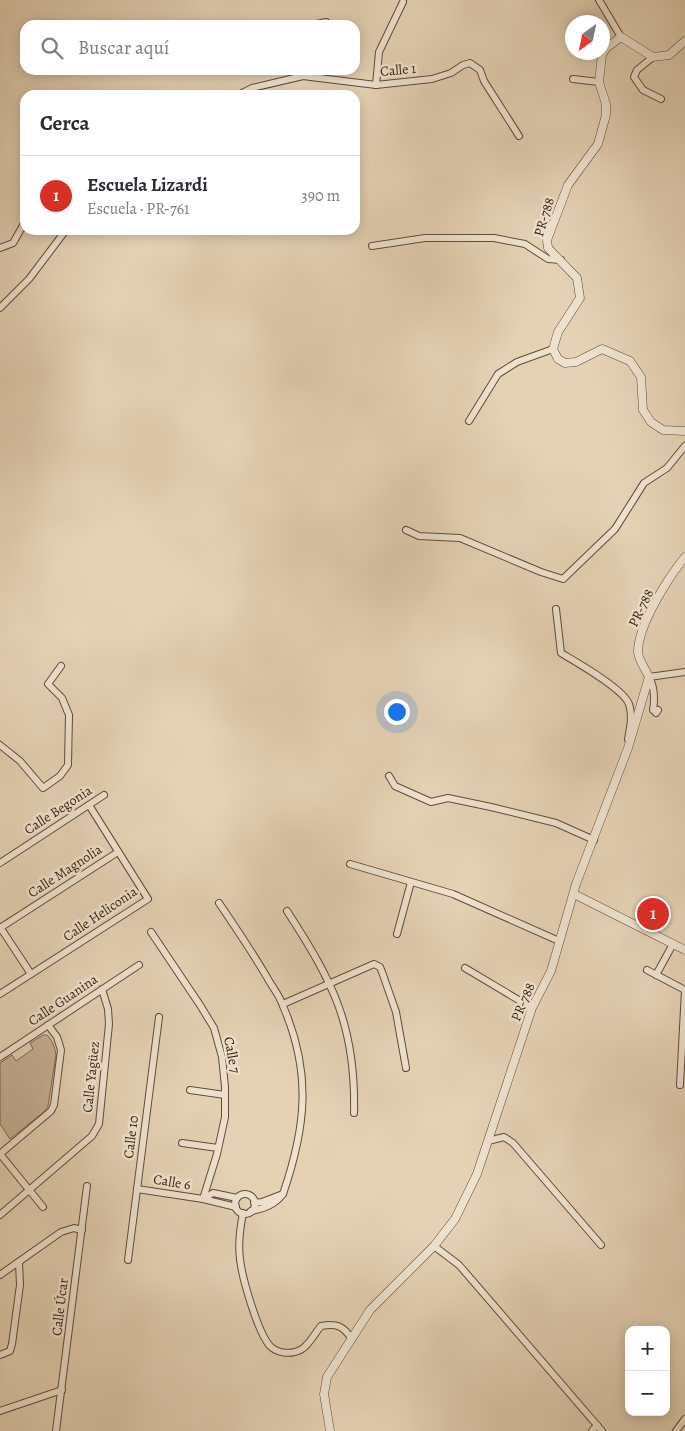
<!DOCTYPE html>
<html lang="es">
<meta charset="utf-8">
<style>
:root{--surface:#fff;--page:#f7f7f7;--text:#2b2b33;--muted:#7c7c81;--line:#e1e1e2;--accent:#d93025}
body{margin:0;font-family:Alegreya,serif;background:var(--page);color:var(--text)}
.controls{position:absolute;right:15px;bottom:15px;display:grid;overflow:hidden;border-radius:10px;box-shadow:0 2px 12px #0003}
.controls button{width:45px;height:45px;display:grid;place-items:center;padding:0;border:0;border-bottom:1px solid var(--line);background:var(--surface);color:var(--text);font:25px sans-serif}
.compass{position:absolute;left:565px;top:15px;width:45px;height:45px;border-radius:50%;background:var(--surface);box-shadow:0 2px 12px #0003;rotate:213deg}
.you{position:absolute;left:396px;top:711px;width:18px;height:18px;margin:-12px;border:4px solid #fff;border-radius:50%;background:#1a73e8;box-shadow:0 0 0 8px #1a73e833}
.badge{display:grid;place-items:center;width:32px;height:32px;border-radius:50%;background:var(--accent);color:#fff;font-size:16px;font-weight:700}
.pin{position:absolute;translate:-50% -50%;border:2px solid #fff;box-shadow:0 1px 5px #0006}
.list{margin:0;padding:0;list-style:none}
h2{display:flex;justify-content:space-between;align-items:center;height:65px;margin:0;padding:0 20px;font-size:21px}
h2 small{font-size:16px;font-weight:400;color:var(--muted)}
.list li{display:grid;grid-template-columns:32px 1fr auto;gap:15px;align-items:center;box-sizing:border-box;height:80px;padding:0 20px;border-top:1px solid var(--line)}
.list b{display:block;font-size:19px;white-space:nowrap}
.list p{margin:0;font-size:16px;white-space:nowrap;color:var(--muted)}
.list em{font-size:16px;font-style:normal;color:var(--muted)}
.icon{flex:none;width:28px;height:28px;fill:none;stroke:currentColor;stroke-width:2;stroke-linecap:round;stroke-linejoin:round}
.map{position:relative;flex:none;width:685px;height:1431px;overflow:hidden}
.search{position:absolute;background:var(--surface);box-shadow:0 2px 12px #0003;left:20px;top:20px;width:340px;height:55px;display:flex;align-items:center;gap:12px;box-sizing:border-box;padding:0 18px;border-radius:15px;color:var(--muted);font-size:19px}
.panel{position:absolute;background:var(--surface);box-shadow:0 2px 12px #0003;left:20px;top:90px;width:340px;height:145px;border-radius:15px}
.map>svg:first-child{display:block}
.green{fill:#c8b398;stroke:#806852}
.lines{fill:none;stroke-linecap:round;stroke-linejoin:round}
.minor-casing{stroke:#644a36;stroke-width:8}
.tertiary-casing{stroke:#644a36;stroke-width:9}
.minor{stroke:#eee2cf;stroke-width:6}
.tertiary{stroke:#eee2cf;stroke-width:8}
.labels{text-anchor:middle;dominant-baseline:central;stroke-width:5;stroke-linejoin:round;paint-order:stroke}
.street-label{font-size:14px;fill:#391c0b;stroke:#eee2cf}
</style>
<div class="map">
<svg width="685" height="1431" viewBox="0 0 685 1431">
<rect width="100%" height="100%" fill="#e5d2b5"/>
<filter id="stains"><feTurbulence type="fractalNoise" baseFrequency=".004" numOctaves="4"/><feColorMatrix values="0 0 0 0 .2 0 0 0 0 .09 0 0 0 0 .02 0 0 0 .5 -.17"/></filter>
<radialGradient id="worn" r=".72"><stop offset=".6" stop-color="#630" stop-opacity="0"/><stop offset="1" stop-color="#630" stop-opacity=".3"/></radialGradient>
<path class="green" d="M43 1035H47C52 1040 55 1047 56 1055L48 1106 45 1111 10 1139 0 1124V1063L12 1055 16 1061 33 1049 30 1043Z"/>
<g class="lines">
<defs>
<g id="minor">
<path d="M599 0 621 37"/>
<path d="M312 25 326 22"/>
<path d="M653 57 637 70 634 77 643 90 661 99"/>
<path d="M573 79 599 82"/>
<path d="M376 85 379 52 403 2"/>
<path d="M238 95 252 88 303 76 376 85 432 79 451 73 463 65 470 63 480 70 484 81 519 136"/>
<path d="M372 246 425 238H494L525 244 548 259 561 260"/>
<path d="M0 248 13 243 25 222"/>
<path d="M0 308 29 279 66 230"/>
<path d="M469 421 498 374 517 362 553 349"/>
<path d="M406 530 419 536 460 538 541 572 563 579 615 529 644 483 667 468 685 446"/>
<path d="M556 609 561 653C576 662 624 689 629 704 633 716 630 728 628 739"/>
<path d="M658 710 656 713 653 710C655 698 655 688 649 677L685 672"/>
<path d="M0 745 20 761 43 788 60 776 68 765 69 715 62 698 48 684 61 666"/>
<path d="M389 776 395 786 431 802 448 798 491 807 556 823 594 840"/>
<path d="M0 863 104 795"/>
<path d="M350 864 453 894 559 941"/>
<path d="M219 903C236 928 253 953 268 979 273 988 280 996 283 1006 312 1073 306 1127 283 1194"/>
<path d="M287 911C333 982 356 1026 354 1113"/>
<path d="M0 927 31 974"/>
<path d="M0 928 118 852"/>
<path d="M397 934 411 882"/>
<path d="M465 968 532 1008"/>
<path d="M647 970 685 990"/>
<path d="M656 975 673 944"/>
<path d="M0 994 148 899 89 805"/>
<path d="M283 1004 374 964 380 967 382 972 396 1012 406 1068"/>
<path d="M0 1057 139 965"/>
<path d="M680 1085 685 990"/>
<path d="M190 1090 225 1095"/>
<path d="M488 1141 504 1137 513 1143 601 1245"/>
<path d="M182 1143 218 1148"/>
<path d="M0 1154 51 1111 54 1105 61 1050 57 1037 48 1025"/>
<path d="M0 1154 43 1207"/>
<path d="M137 1189 203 1199 217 1154 225 1117V1087L222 1057 214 1028 200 1005 151 932"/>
<circle cx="245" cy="1204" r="10"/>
<path d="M236 1207 203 1199 213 1193 237 1198"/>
<path d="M251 1211C264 1209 275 1205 283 1194L262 1202 254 1203"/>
<path d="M243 1213C240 1228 238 1244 240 1259 242 1278 258 1333 270 1346 278 1354 292 1355 302 1349 309 1345 315 1333 321 1326 337 1323 343 1326 352 1339"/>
<path d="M0 1215 92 1136 99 1124 109 1024 108 1009 102 989"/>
<path d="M434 1246 459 1265 602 1431"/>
<path d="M128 1260 159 1017"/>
<path d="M0 1275 61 1232 74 1228 82 1230"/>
<path d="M0 1355 10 1351 12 1344 20 1285 19 1262"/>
<path d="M0 1411 62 1390"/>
<path d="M56 1431 87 1186"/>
<path d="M592 1431 597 1425"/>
<path d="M676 1431 685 1419"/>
</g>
<g id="tertiary">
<path d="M685 41 669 55 653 57 621 37 606 48 602 55 599 82 606 104V115L598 144 568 185 547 240 548 248 577 278 580 298 558 332 553 349 558 359 565 363 576 362 602 349 630 361 641 377 643 410 651 422 663 430 685 431"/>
<path d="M574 894 685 950"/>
<path d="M330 1431 324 1394 327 1377 370 1310 434 1246 455 1219 477 1174 532 1008 551 971 576 884 628 748 649 677C646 670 638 659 638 652 638 625 668 578 685 557"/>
</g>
</defs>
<use href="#minor" class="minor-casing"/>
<use href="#tertiary" class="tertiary-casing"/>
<use href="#minor" class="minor"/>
<use href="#tertiary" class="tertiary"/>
</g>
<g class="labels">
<g class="street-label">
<text transform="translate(398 70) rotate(-5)">Calle 1</text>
<text transform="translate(544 217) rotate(-73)">PR-788</text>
<text transform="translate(641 608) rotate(-64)">PR-788</text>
<text transform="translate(58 810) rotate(-33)">Calle Begonia</text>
<text transform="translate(65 871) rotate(-33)">Calle Magnolia</text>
<text transform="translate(100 914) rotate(-34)">Calle Heliconia</text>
<text transform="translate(63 1000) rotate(-34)">Calle Guanina</text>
<text transform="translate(523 1002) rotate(-67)">PR-788</text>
<text transform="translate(232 1055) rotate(79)">Calle 7</text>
<text transform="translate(91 1077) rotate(-84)">Calle Yagüez</text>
<text transform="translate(131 1137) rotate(-83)">Calle 10</text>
<text transform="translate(172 1182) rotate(9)">Calle 6</text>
<text transform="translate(60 1307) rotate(-83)">Calle Úcar</text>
</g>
</g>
<rect width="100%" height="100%" filter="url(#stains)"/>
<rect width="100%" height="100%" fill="url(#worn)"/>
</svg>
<div class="controls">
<button>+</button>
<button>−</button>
</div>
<svg class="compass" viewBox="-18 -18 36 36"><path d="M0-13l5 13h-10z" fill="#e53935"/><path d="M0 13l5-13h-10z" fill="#7c7c81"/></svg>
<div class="you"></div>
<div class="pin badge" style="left:653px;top:914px">1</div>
<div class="search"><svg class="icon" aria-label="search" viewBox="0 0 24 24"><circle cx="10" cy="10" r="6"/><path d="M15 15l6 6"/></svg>Buscar aquí</div>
<section class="panel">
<h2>Cerca<small></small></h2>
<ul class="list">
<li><span class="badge">1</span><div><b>Escuela Lizardi</b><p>Escuela · PR-761</p></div><em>390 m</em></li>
</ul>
</section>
</div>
